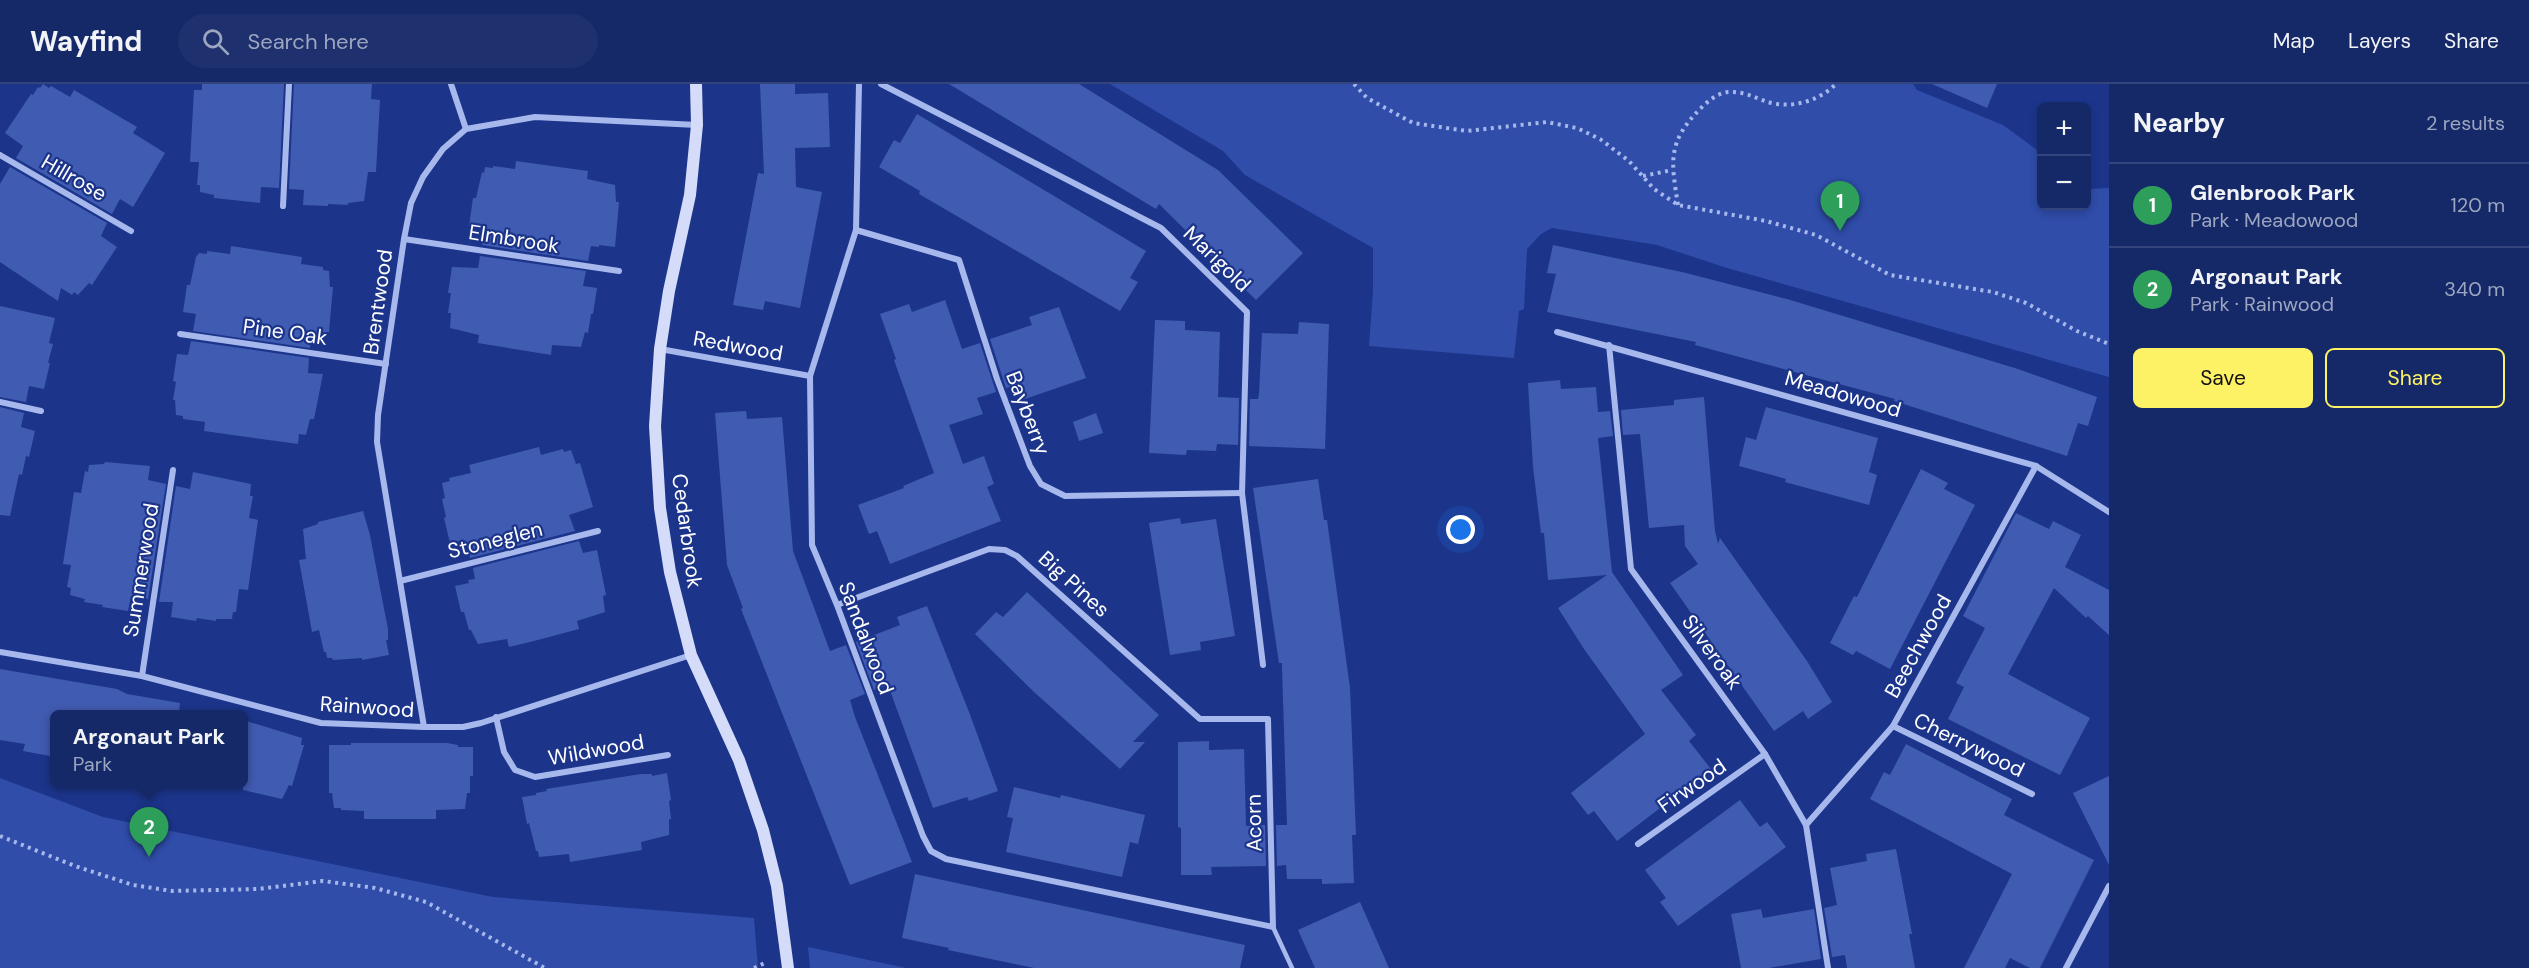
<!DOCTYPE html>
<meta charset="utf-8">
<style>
:root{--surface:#152868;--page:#1e306e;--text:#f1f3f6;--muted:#9da6c0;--line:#34447c;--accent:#fdf165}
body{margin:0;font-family:"DM Sans",sans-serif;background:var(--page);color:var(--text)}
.controls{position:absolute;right:18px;top:18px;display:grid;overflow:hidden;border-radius:9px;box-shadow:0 3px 9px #0003}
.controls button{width:54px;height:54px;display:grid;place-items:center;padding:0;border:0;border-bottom:2px solid var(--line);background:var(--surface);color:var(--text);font:30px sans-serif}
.you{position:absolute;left:1461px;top:446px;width:21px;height:21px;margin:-15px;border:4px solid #fff;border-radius:50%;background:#1a73e8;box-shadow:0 0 0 9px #1a73e833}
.badge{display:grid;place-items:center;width:39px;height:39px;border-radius:50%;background:var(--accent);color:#fff;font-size:20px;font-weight:700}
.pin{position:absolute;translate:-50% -50px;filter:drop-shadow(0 2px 3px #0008)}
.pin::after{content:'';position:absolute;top:32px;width:21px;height:18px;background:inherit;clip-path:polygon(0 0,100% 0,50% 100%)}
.popup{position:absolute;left:50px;top:626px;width:198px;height:78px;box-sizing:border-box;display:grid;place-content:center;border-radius:9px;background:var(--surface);filter:drop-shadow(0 2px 4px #0005);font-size:20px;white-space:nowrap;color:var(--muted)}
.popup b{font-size:22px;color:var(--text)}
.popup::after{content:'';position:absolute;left:50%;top:100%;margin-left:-12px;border:12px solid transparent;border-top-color:var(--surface)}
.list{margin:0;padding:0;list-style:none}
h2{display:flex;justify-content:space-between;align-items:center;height:78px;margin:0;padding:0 24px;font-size:26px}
h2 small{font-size:20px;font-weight:400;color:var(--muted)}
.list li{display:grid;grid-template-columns:39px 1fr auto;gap:18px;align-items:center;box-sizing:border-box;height:84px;padding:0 24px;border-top:2px solid var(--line)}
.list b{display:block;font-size:22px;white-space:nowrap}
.list p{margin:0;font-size:20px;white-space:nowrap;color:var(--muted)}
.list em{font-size:20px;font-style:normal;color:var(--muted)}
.actions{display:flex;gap:12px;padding:18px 24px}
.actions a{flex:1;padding:14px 0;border:2px solid var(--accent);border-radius:9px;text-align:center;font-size:21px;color:var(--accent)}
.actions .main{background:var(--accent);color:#111}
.icon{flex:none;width:33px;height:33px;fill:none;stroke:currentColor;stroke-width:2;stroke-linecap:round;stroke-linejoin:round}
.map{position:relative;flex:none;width:2109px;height:884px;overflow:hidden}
header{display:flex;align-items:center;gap:36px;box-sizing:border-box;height:84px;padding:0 30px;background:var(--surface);border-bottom:2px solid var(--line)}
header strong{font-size:28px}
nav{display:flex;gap:33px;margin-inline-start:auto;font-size:21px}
.search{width:420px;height:54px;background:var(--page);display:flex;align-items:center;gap:15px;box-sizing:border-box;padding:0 21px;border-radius:33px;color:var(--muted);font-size:22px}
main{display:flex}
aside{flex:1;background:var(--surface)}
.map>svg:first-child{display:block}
.green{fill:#2f4da9}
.building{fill:#405bb2}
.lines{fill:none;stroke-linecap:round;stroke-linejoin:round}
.path{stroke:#a7b8ed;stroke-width:4;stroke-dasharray:3 4.5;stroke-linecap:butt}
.lane{stroke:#a7b8ed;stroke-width:4.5}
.street{stroke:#a7b8ed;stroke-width:6}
.secondary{stroke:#d4dcf9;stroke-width:12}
.labels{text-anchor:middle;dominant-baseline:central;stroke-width:4.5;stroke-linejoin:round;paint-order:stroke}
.street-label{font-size:21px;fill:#fff;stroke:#1c358b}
</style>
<header>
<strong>Wayfind</strong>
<div class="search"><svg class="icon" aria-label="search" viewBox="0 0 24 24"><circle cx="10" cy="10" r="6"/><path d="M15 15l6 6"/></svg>Search here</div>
<nav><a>Map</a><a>Layers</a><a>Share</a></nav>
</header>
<main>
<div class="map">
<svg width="2109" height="884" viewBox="0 0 2109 884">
<rect width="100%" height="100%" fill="#1c358b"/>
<g class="green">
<path d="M1110 0H1913L1917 6 2003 41 2041 69 2042 122H2086L2087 102 2091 105 2109 104V293L1727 184 1657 161 1552 144 1541 150 1527 165 1524 225 1519 227 1514 274 1369 262 1373 207V164L1245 91 1223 67Z"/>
<path d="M0 694 103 733 493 813 754 834 758 884H0Z"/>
<path d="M808 863 906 884H810Z"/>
</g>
<g class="building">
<path d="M43 0 49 4 51 2 70 13 74 6 137 43 133 49 165 69 133 123 120 115 112 130 16 74 23 62 5 49 31 10 33 11 38 3 40 4Z"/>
<path d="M202 0H284L279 104 261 103 260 119 214 114V111L200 108V101H197L199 78H190L194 6H202Z"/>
<path d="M294 0H372L371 15 380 16 376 88H368L364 117 348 119V121L328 120V122L303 121 304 106 289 105Z"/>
<path d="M760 0H795V10L828 9 830 63 795 64 796 103 822 108 800 224 765 217 763 226 733 221 758 89 764 90Z"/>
<path d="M949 0H1079L1218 86 1303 169 1256 216 1159 120 1156 125Z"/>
<path d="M1932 0H1997L1987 24Z"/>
<path d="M917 30 1146 167 1130 194 1138 198 1120 227 919 110 920 107 879 83 894 56 900 59Z"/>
<path d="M516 77 588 87 587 95 615 101 616 118H619L615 163 599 161V163L591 162 588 177 482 161 486 144 469 142 473 114H476L482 88 484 89 485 83 493 84V82L515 85Z"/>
<path d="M10 83 107 139 101 152 117 163 92 201 89 199 78 211 74 208 72 211 61 204 58 217 0 178V100Z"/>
<path d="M1553 161 1682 188 1787 215 2018 285 2097 313 2088 342 2078 339 2067 372 1894 317 1895 315 1695 261 1696 258 1547 228 1556 190 1547 189Z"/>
<path d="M231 162 302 173 301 180 323 183V186L329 187 330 203H333L329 248H311L310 264 193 247 196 230 183 228 187 201H190L196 173 199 169 207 170V167L230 170Z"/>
<path d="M480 172 586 187 583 202 597 204 593 230H591L588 249 585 248 581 263 552 261 551 271 478 259 479 251 450 244 451 229H448L451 209H448L452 183 478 184Z"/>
<path d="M945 216 962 265 980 259 996 308 977 314 983 330 949 341 963 380 984 372 994 400 987 403 1001 437 890 480 877 447 869 450 858 421 904 404 903 402 934 389 894 276 896 275 880 230 909 220 912 228Z"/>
<path d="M0 222 55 234 49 259 53 260 48 279H50L44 305 29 302 26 318 0 313Z"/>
<path d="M1059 223 1086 294 1022 316 1016 301 1006 304 990 255 1032 241 1029 233Z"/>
<path d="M1155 236 1185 237V246L1220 248 1218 313 1239 314 1238 361 1217 360 1216 367 1187 366 1186 371 1149 369Z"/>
<path d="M1299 238 1329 240 1325 365 1249 362 1250 315H1258L1259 310 1262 249 1298 250Z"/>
<path d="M191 257 309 274 308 289 323 290 314 335H310L306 351 299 350 298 360 204 347 205 338 183 335V332L176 331 175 316H173L176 298 173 297 177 270 188 271Z"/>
<path d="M1560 296 1561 305 1596 303 1598 328 1610 327 1613 352 1598 354 1612 488 1683 591 1661 606 1696 651 1689 657 1711 685 1617 757 1594 727 1588 731 1571 709 1645 650 1584 565 1558 524 1607 491 1548 496 1544 449H1541L1533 383 1528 299Z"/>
<path d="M1704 313 1715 447 1718 460 1720 454 1807 577 1832 618 1808 635 1803 627 1774 647 1670 499 1698 480 1685 462 1684 441 1649 444 1640 350 1623 351 1621 326 1674 321V316Z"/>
<path d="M0 323 24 329 21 343 35 347 29 373 26 372 22 391 19 390 10 432 0 431Z"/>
<path d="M1766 323 1878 354 1869 388 1877 391 1869 421 1785 398 1786 395 1739 382 1746 353 1756 356Z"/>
<path d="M746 327 747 335 782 333 793 467 830 567 846 561 865 610 850 616 855 633 912 778 850 801 741 525 743 524 727 481 715 329Z"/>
<path d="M1096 329 1103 349 1079 357 1073 338Z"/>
<path d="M539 363 541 371 563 365 564 368 571 366 576 380 580 379 593 423 569 431 575 447 470 474 465 456 450 459 444 434 446 433 442 415 445 414 442 399 450 397 449 394 471 389 469 381Z"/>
<path d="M105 378 150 382 148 396 166 400 148 515 131 512 128 527 102 523 103 521 84 518 85 515 70 511 71 504 67 503 71 481 63 480 74 408 81 409 85 387 88 388 89 381 104 380Z"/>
<path d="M1921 385 1948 399 1944 405 1975 421 1890 585 1856 567 1853 571 1830 559 1854 512 1857 513Z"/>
<path d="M193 388 251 400 250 412H253L249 434 258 436 248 506 239 505 236 528H233L232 535H216V537L197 534 196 537 171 533 173 518H159L176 402 190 405Z"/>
<path d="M1318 395 1324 436H1327L1350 604 1356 751H1352L1354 799 1322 800V795H1287L1286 781 1277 782 1276 741H1287L1282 584V579H1279L1253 404Z"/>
<path d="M363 427 370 451 380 504 388 545V556H386L389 571 362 576V574L333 576 332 574H327L326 568H324L319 546 312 548 299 476 306 475 303 445 318 440V438Z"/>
<path d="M2016 429 2049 445 2053 437 2081 451 2065 483 2109 506V551L2088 532 2086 534 2054 504 2008 590 2090 634 2060 691 1948 635 1964 603 1956 599 1985 544 1963 532Z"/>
<path d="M1180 434 1181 440 1216 435 1235 552 1200 558 1201 566 1170 571 1149 439Z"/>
<path d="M579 457 583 469 597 466 606 511 603 512 605 528 577 537 579 545 534 557 509 563 507 555 478 560 471 546H469L464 528H461L455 502 469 499 468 496 475 495 473 484Z"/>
<path d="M1027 508 1159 631 1133 658H1145L1120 685 1034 608 975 550 996 528 1003 533Z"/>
<path d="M927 522 969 628 998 707 969 717 967 713 933 724 888 601 874 606 856 558 900 541 897 533Z"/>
<path d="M0 585 117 605 127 610 180 619 179 630H54V651L50 672 23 667 25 660 0 656Z"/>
<path d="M243 636 302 654 301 661H304L292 702 289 701 282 715 243 706Z"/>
<path d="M1209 657V666L1244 665 1246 742 1265 741 1266 782 1211 783 1212 791H1181V744L1178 743V658Z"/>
<path d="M351 659H447L458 661V663H473V692H470V709H467L465 725 436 726V735H364V727L341 726V724H334L332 709H329V661H351Z"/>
<path d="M1906 660 2012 715 2004 731 2094 776 2040 884H2030L2010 874 2005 884H1964L2012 790 1870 715 1884 688 1890 691Z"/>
<path d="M667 689 671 716 669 717 671 735H669V751L641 758 642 766 570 778 569 770 539 773 538 767H536L529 739 527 740 522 713 536 711V709L547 707 546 705 641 690H652V692Z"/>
<path d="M2109 692V781L2073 709Z"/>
<path d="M1014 703 1060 714 1061 711 1145 731 1138 760 1130 758 1122 793 1006 768 1013 734 1007 733Z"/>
<path d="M1740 716 1760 743 1767 738 1786 763 1678 842 1660 818 1666 814 1645 786Z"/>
<path d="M1896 765 1912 850H1909L1915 884H1847L1845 871 1832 873 1824 824 1837 821 1830 784 1867 777 1866 770Z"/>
<path d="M915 790 1245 861 1240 884H1034L948 866 949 864 902 854Z"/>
<path d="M1360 818 1389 884H1315L1298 846Z"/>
<path d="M1761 825 1763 834 1814 825 1821 875 1769 884H1741L1731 830Z"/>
</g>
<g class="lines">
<g class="path">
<path d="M1354 0 1367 14 1413 39 1467 47 1547 38 1577 44 1600 55 1629 77 1654 105 1678 121 1766 137 1816 151 1890 191 1993 208 2026 219 2077 247 2109 260"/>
<path d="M1643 92 1672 86"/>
<path d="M1678 121C1671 77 1667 58 1701 24 1708 17 1718 9 1728 8 1749 7 1760 18 1777 20 1798 23 1821 15 1836 0"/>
<path d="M0 752 75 782 133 801 172 807 258 805 323 797 375 804 426 818 545 884"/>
<path d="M754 884 767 878"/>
</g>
<path class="lane" d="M1273 843 1292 884"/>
<g class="street">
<path d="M451 0 466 45"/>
<path d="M881 0 1161 144 1247 228 1242 409 1263 581"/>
<path d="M0 71 131 147"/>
<path d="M283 122 289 0"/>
<path d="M856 146 959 176 997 295 1030 382 1041 400 1065 412 1242 409"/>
<path d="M404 155 619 187"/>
<path d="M1557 248 2036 382 2109 428"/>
<path d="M180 250 386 280"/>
<path d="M1609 261 1631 485 1765 670 1806 741 1828 884"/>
<path d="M660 265 810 292"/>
<path d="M0 318 41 327"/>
<path d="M400 497 598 447"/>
<path d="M837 521 989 465 1005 466 1017 472 1200 635H1268L1273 843 946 775 931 767 923 752 837 521 812 461 810 292 856 146 859 0"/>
<path d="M0 568 142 592 321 639 424 643H463L481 639 691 571"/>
<path d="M142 592 173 386"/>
<path d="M496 633 504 668 515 686 535 693 668 671"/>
<path d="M1893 642 2032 710"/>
<path d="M424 643 377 358 378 331 404 155 411 119 423 93 443 65 466 45 535 33 697 41"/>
<path d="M1806 741 1893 642 2036 382"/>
<path d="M1638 760 1765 670"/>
<path d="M2066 884 2109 802"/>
</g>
<path class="secondary" d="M696 0 697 41 690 111 669 207 660 265 655 342 660 424 670 488 691 571 739 676 763 746 777 802 788 884"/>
</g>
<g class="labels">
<g class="street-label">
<text transform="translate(74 94) rotate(30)">Hillrose</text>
<text transform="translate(514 155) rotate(9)">Elmbrook</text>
<text transform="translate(1217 175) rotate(44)">Marigold</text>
<text transform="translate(378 218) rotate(-82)">Brentwood</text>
<text transform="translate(285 248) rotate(8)">Pine Oak</text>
<text transform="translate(738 262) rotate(10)">Redwood</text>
<text transform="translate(1843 310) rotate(16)">Meadowood</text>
<text transform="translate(1028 329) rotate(69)">Bayberry</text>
<text transform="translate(687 447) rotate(82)">Cedarbrook</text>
<text transform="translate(495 456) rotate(-14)">Stoneglen</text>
<text transform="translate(141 486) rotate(-81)">Summerwood</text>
<text transform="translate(1074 500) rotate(42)">Big Pines</text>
<text transform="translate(866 554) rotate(69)">Sandalwood</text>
<text transform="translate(1918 562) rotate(-61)">Beechwood</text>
<text transform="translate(1712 568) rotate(54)">Silveroak</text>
<text transform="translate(367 623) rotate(4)">Rainwood</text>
<text transform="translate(1969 661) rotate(26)">Cherrywood</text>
<text transform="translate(596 666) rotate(-10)">Wildwood</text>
<text transform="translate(1692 702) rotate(-35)">Firwood</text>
<text transform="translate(1254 739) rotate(-91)">Acorn</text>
</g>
</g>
</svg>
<div class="controls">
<button>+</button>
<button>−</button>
</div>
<div class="you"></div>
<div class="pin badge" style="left:1840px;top:147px;background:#2e9e5b">1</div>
<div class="pin badge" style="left:149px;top:773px;background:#2e9e5b">2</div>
<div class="popup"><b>Argonaut Park</b>Park</div>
</div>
<aside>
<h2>Nearby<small>2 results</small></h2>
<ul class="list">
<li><span class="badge" style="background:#2e9e5b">1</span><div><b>Glenbrook Park</b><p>Park · Meadowood</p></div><em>120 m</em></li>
<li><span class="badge" style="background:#2e9e5b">2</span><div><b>Argonaut Park</b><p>Park · Rainwood</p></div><em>340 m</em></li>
</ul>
<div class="actions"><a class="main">Save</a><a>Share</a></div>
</aside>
</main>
